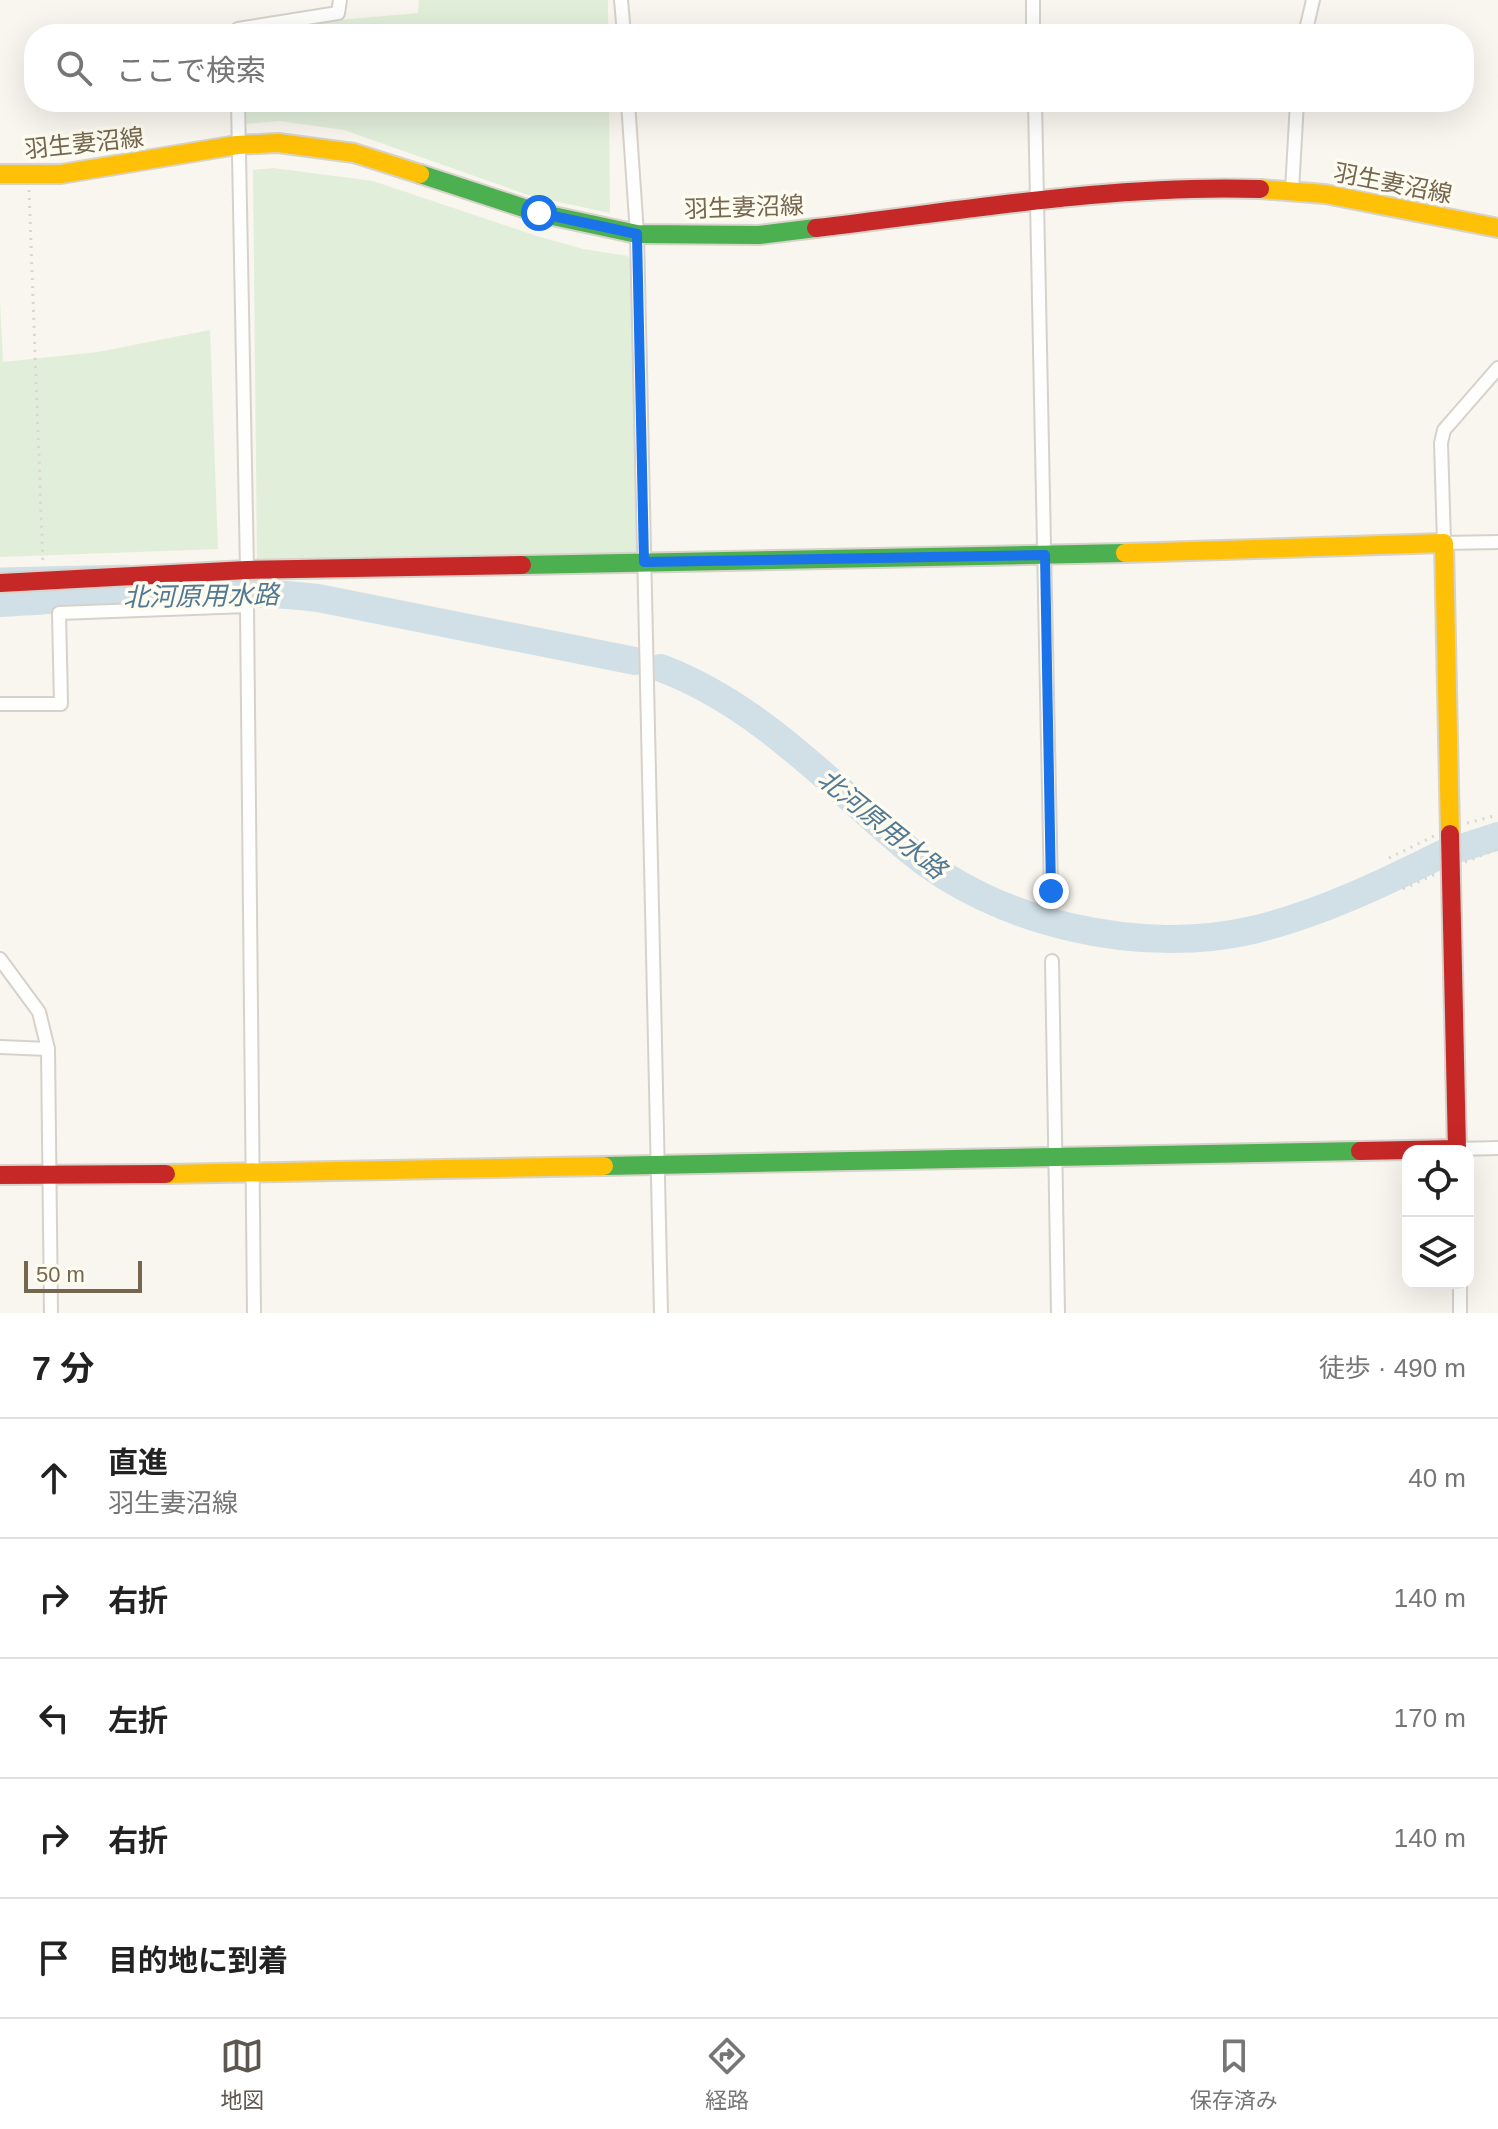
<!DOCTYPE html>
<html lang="ja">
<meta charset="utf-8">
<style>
:root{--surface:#fff;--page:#f6f6f6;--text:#222;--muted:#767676;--line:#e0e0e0;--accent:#5c574f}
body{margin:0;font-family:Arial,"Noto Sans JP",sans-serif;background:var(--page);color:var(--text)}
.controls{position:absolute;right:24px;bottom:24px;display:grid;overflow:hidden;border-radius:16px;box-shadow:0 8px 32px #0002}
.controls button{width:72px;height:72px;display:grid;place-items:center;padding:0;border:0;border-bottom:2px solid var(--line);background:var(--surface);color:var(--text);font:40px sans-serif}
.scale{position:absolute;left:24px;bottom:20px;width:118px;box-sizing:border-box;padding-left:8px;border:4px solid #75664f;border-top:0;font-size:22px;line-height:28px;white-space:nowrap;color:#75664f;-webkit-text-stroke:6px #fefcf1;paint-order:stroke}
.stop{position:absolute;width:24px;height:24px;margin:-18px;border:6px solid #1a73e8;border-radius:50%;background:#fff}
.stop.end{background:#1a73e8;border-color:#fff;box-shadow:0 2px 8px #0008}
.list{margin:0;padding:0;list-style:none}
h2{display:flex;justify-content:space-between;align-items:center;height:104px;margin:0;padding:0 32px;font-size:34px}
h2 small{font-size:26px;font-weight:400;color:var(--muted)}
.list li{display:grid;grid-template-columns:52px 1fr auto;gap:24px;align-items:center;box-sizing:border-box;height:120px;padding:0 32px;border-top:2px solid var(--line)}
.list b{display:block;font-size:30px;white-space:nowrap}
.list p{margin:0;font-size:26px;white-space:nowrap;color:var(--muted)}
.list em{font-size:26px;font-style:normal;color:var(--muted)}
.icon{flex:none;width:44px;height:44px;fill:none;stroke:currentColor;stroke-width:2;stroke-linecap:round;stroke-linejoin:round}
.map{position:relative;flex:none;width:1498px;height:1313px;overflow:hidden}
.search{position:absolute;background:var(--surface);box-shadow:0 8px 32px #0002;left:24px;right:24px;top:24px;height:88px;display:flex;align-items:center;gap:20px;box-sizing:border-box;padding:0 28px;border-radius:32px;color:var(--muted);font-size:30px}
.sheet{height:704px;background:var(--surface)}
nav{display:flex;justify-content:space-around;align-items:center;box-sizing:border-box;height:112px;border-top:2px solid var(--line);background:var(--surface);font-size:22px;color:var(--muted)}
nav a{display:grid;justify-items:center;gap:4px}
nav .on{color:var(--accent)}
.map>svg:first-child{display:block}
.green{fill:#e1eeda}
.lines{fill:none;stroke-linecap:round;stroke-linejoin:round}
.stream{stroke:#d1e0e7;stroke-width:5}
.river{stroke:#d1e0e7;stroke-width:28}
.street-casing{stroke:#d6d2cb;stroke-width:16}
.fast-casing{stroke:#d7d3cb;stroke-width:22}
.slow-casing{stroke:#d7d3cb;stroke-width:22}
.jam-casing{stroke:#d7d3cb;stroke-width:22}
.path{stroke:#dad6d0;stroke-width:3;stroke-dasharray:2 6;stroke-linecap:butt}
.street{stroke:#fefefc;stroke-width:12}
.fast{stroke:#4caf50;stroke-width:18}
.slow{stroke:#ffc107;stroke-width:18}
.jam{stroke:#c62828;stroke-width:18}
.route{stroke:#1a73e8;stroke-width:10}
.labels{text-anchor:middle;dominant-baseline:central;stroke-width:7;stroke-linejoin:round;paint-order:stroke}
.street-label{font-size:24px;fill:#75664f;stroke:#fefcf1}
.water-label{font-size:26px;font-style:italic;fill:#527994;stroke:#fefcf1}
</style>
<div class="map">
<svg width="1498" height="1313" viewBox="0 0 1498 1313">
<rect width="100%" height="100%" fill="#f8f6ee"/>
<g class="green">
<path d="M419 0H608V34H232L238 29 418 13Z"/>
<path d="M231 102H609L610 213 531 196 344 130 280 121 233 125Z"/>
<path d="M273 168 373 181 537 236 583 249 628 256 632 265 639 552 257 561 253 170Z"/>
<path d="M0 301 3 362 98 352 210 330 218 549 0 557Z"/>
</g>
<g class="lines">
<path class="stream" d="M0 570 127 567"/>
<g class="river">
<path d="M0 603C106 597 213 586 318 598L635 661"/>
<path d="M661 668C759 705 830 784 909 850 997 924 1141 956 1253 930 1319 914 1382 884 1444 853"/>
<path d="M1461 848 1498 836"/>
</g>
<defs>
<g id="street">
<path d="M621 0 624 34"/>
<path d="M1033 0V34"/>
<path d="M238 34V29L338 13 340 0"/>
<path d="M1305 34 1313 0"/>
<path d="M238 102 247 570"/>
<path d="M628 102 637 234 661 1313"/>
<path d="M1035 102 1051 891"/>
<path d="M1292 190 1297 102"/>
<path d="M1498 368 1444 430 1441 443 1444 543 1498 542"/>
<path d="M0 704H61L59 613 247 606 254 1313"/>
<path d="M0 959 39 1012 48 1049 51 1313"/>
<path d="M1052 961 1058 1313"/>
<path d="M0 1047 48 1049"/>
<path d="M1457 1151V1149L1498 1148"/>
<path d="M1460 1283V1313"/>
</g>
<g id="fast">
<path d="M420 174 539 213 637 234 759 235 816 228"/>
<path d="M522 565 1125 553"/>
<path d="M604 1166 1360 1151"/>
</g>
<g id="slow">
<path d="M0 174H61L237 145 278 143 354 153 420 174"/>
<path d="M1260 189 1325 194 1498 228"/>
<path d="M1125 553 1444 543 1450 834"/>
<path d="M166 1174 604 1166"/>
</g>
<g id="jam">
<path d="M816 228C961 211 1114 184 1260 189"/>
<path d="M0 583 247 570 522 565"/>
<path d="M1360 1151 1457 1149 1450 834"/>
<path d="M0 1175 166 1174"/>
</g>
</defs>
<use href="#street" class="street-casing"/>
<use href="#fast" class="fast-casing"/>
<use href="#slow" class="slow-casing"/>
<use href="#jam" class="jam-casing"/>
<g class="path">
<path d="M29 190 43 566"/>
<path d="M1467 823 1498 815"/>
<path d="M1389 858 1434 836"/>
<path d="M1465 862 1498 849"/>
<path d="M1403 889 1436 874"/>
</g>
<use href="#street" class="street"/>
<use href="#fast" class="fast"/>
<use href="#slow" class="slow"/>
<use href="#jam" class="jam"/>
</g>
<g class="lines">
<path class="route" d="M539 213 637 234 644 562 1045 555 1051 891"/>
</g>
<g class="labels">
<g class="street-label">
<text transform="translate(84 143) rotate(-6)">羽生妻沼線</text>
<text transform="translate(1393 183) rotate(11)">羽生妻沼線</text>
<text transform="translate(744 207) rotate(-2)">羽生妻沼線</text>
</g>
<g class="water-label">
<text transform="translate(201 596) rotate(-1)">北河原用水路</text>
<text transform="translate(882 824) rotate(39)">北河原用水路</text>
</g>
</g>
</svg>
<div class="controls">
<button><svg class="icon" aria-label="locate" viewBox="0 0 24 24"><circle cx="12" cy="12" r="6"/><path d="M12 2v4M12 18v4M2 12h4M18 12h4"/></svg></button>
<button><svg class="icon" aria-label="layers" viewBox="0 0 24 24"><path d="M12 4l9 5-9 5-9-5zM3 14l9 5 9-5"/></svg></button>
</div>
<div class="scale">50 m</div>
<div class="stop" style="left:539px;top:213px"></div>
<div class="stop end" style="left:1051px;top:891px"></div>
<div class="search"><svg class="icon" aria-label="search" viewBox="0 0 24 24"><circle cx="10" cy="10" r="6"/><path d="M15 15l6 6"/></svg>ここで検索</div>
</div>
<section class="sheet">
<h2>7 分<small>徒歩 · 490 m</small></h2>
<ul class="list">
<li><svg class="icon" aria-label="ahead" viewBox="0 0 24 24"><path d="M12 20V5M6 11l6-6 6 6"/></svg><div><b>直進</b><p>羽生妻沼線</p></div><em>40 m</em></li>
<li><svg class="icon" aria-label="right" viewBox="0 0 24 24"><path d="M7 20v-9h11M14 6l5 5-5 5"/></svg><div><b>右折</b></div><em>140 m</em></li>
<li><svg class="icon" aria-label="left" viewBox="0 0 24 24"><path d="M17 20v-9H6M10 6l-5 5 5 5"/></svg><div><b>左折</b></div><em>170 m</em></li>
<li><svg class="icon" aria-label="right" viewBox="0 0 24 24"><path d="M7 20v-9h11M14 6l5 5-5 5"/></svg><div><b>右折</b></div><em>140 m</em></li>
<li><svg class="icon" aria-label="arrive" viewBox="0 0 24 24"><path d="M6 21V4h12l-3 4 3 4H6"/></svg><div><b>目的地に到着</b></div></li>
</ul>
</section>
<nav>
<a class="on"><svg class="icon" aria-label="map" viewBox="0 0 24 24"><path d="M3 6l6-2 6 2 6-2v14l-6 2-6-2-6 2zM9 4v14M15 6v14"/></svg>地図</a>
<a><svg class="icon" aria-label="directions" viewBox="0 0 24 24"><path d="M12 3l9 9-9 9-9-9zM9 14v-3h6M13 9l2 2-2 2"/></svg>経路</a>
<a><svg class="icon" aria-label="saved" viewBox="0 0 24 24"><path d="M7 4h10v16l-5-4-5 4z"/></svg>保存済み</a>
</nav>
